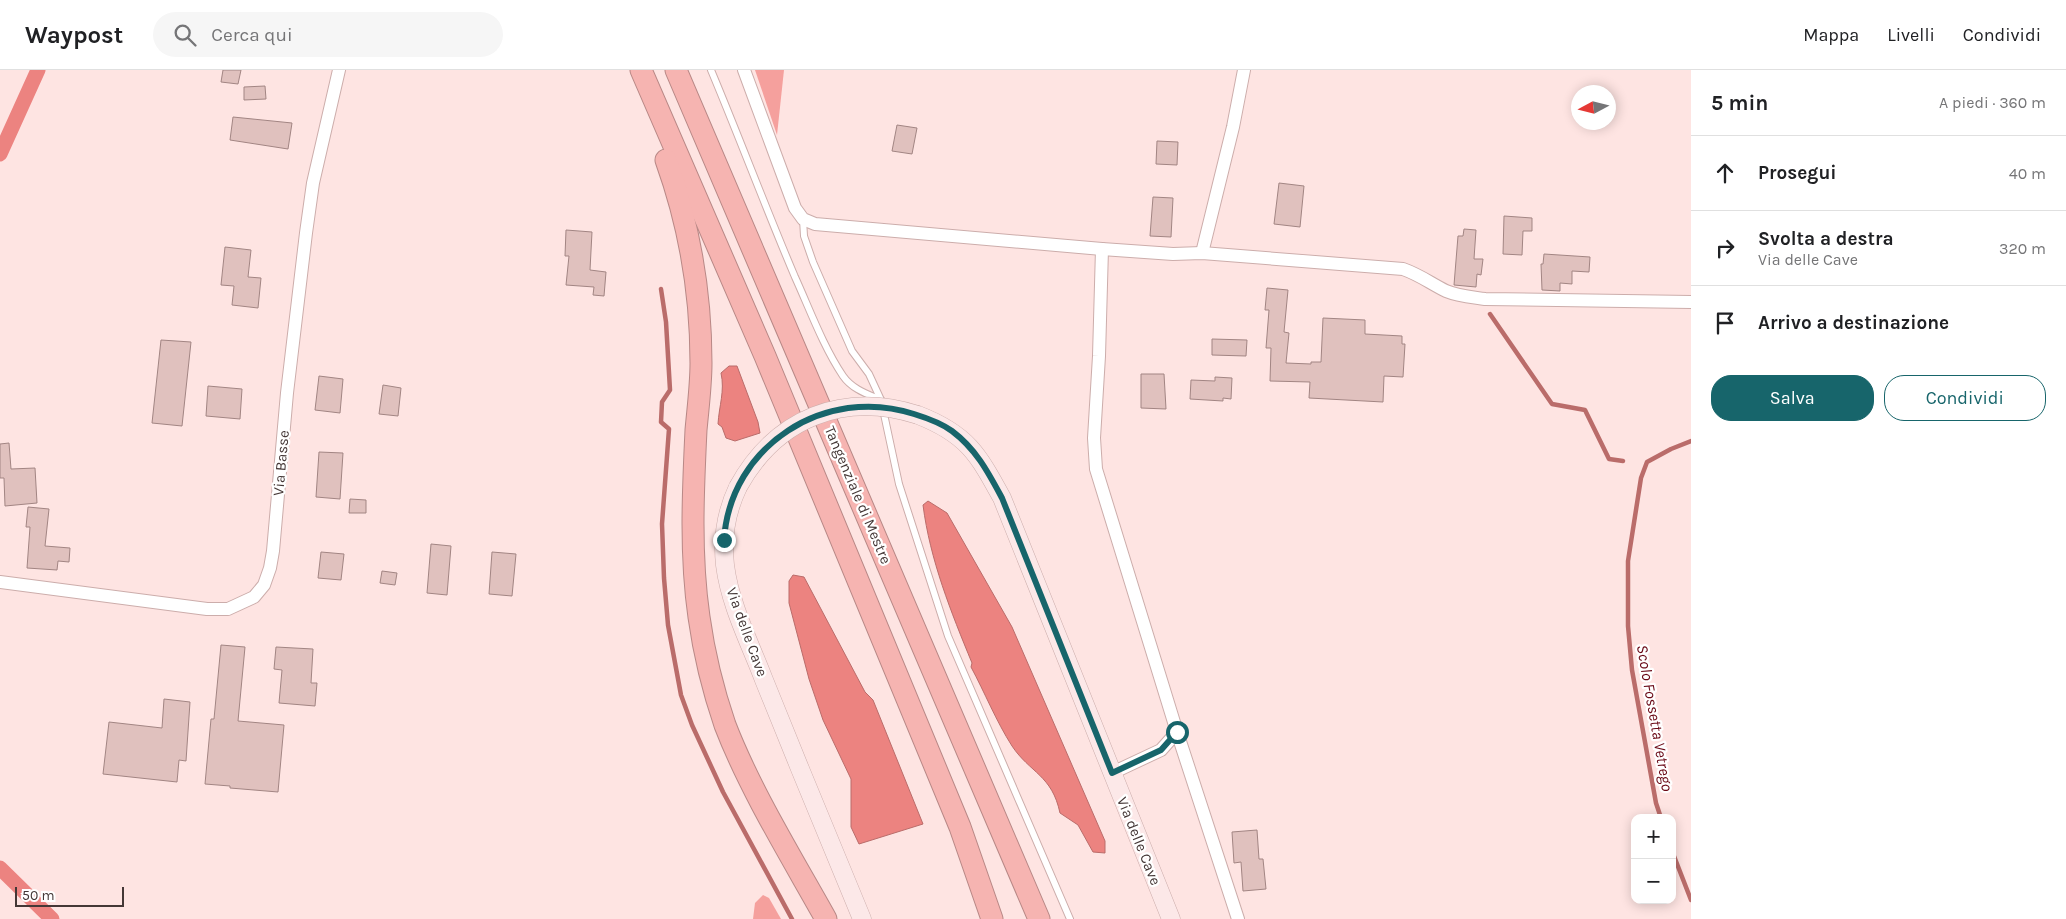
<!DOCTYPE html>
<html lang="it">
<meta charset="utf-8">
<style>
:root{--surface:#fff;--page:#f6f6f6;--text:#202124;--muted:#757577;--line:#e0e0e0;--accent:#17656b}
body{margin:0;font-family:Karla,sans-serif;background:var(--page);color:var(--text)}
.controls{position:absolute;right:15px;bottom:15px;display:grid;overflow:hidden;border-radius:10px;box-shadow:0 2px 12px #0003}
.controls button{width:45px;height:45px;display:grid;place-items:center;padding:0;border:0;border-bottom:1px solid var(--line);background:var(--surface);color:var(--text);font:25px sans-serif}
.compass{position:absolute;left:1571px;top:15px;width:45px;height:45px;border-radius:50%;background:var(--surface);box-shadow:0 2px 12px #0003;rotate:263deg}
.scale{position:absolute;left:15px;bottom:12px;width:109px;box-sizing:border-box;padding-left:5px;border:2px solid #443736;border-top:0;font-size:14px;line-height:18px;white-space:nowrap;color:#443736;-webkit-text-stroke:4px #fff;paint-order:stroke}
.stop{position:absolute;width:15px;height:15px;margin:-11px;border:4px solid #17656b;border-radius:50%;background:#fff}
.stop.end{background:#17656b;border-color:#fff;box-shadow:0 1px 5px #0008}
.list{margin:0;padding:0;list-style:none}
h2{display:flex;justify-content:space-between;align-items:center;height:65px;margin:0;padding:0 20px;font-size:21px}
h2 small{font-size:16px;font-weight:400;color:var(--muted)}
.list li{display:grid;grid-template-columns:32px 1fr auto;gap:15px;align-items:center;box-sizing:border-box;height:75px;padding:0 20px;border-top:1px solid var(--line)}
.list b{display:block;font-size:19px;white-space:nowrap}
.list p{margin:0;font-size:16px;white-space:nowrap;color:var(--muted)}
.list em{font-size:16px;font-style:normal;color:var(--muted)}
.actions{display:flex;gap:10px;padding:15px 20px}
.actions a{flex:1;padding:11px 0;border:1px solid var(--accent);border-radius:20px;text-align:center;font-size:18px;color:var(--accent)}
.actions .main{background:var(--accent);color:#fff}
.icon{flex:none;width:28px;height:28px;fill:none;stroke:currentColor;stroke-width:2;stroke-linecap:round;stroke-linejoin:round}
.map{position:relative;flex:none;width:1691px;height:849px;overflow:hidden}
header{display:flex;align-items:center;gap:30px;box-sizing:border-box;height:70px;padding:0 25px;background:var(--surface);border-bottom:1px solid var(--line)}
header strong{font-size:24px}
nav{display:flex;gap:28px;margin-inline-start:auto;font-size:18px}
.search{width:350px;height:45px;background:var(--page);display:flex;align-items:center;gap:12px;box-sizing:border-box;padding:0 18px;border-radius:28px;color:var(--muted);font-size:19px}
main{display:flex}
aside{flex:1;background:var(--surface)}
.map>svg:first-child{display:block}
.green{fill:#f5a09d}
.water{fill:#ec8380;stroke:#ba6c6a}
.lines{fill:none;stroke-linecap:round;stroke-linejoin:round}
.stream{stroke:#ba6c6a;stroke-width:4.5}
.canal{stroke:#ec8380;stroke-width:15}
.building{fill:#e0c1be;stroke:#a28583}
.service-casing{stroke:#ccadab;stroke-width:8}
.minor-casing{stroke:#ccadab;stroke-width:14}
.secondary-casing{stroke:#ccadab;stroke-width:19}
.motorway-casing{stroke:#b88886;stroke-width:23}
.service{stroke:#fff;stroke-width:6}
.minor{stroke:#fff;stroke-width:12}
.secondary{stroke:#fce8e8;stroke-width:18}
.motorway{stroke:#f6b4b1;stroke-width:21}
.secondary-bridge-casing{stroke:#ccadab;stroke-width:19;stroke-linecap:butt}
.secondary-bridge{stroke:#fce8e8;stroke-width:18}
.route{stroke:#17656b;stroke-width:6}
.labels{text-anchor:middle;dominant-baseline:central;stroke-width:4.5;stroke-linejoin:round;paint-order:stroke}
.street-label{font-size:15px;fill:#443736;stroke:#fff}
.water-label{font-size:16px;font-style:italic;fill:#690815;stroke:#fff}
</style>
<header>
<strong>Waypost</strong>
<div class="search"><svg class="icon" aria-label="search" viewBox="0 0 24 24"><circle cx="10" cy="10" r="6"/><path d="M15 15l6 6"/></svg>Cerca qui</div>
<nav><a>Mappa</a><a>Livelli</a><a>Condividi</a></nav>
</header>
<main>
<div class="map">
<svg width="1691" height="849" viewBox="0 0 1691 849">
<rect width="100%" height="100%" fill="#fee4e2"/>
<g class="green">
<path d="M755 0H784L777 65Z"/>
<path d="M763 825 769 828 781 849H753L755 833Z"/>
</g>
<g class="water">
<path d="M729 296H737L758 352 760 363 735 371 726 368 722 357 718 354C719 336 725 321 721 303Z"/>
<path d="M928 431 947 443 1012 557 1105 771V783L1093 782 1078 755 1060 743C1052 705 1030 703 1012 676 996 651 985 623 971 597L972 593C951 542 930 490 923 435Z"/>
<path d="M793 505 804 507 865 622 873 630 923 754 859 774 851 757V709L823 650 809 609 789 533V511Z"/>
</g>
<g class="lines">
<g class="stream">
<path d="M661 219 666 252 670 320 662 332 661 352 669 359 662 454 664 508 668 555 681 625 692 655 723 722 792 849"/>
<path d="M1490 244 1552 334 1585 340 1609 389 1623 391"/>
<path d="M1661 748 1656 733 1632 600 1628 556V491L1641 408 1647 392 1671 379 1691 371"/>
<path d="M1672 781 1691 830"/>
</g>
<g class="canal">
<path d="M0 84 38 0"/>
<path d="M0 798 52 849"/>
</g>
</g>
<g class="building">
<path d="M223 0H241L238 14 221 12Z"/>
<path d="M265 16 266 29 244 30V17Z"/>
<path d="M233 47 292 53 288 79 230 70Z"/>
<path d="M897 55 917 58 912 84 892 81Z"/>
<path d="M1157 71 1178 72 1177 95 1156 94Z"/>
<path d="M1279 113 1304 116 1300 157 1274 154Z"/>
<path d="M1153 127 1173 128 1171 167 1150 166Z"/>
<path d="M1504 146 1532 148V161H1523L1522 185 1503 184Z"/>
<path d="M1464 159 1476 160 1474 189H1483L1481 205 1477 204 1476 217 1454 215 1458 166H1463Z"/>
<path d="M566 160 592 162 590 200 606 202 604 226 593 225 594 217 566 215 569 186H565Z"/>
<path d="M225 177 251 180 248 207 261 208 258 238 232 235 234 216 221 215Z"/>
<path d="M1544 184 1590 187 1589 202 1572 201V214L1560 213V221L1542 220 1541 194H1543Z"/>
<path d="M1267 218 1288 220 1284 262 1289 263 1286 293 1311 294V292H1321L1323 248 1365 250V264L1402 266V274H1405L1403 307 1384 306 1383 332 1309 328 1310 312 1270 311 1271 278H1266L1269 240H1265Z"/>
<path d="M1212 269 1247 270 1246 286 1212 285Z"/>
<path d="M161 270 191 272 182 356 152 353Z"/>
<path d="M1141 304H1164L1166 339 1141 338Z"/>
<path d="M319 306 343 309 340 343 315 340Z"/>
<path d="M1215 307 1232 308 1231 329 1223 328V331L1190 329 1191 310 1215 311Z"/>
<path d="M383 315 401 318 398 346 379 344Z"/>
<path d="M208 316 242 319 240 349 206 346Z"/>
<path d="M9 373 11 399 35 398 37 433 5 436 4 408H0V374Z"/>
<path d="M319 382 343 383 340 429 316 427Z"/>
<path d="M350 429 366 430V443H349Z"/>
<path d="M28 437 49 439 45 476 70 478 69 492 58 491 57 500 27 498 30 457H26Z"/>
<path d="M431 474 451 476 447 525 427 523Z"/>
<path d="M321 482 344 484 341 510 318 508Z"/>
<path d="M492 482 516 484 512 526 489 524Z"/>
<path d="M382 501 397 503 395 515 380 513Z"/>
<path d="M221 575 245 577 238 651 284 655 278 722 230 718V716L205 714 211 649H214Z"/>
<path d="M276 577 313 579 311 613H317L315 636 279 633 282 600 274 599Z"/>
<path d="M164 629 190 632 186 691 179 690 177 712 103 704 109 652 162 658Z"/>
<path d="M1257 760 1259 789H1263L1266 819 1243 821 1241 792 1234 793 1232 762Z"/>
</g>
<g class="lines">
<defs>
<g id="service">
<path d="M711 0C740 69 766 139 795 207 810 240 823 276 843 306 852 319 867 324 881 330"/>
<path d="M803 149 804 166 813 192 852 281 869 304 881 330 899 414 948 566 1070 849"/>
</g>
<g id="minor">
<path d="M744 0 795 138 803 149 815 154 1102 179 1173 184 1202 183 1403 199C1420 205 1430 213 1446 221 1458 226 1472 227 1485 229L1691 232"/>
<path d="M1102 179 1099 286 1094 368 1096 399 1177 662 1238 849"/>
<path d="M1202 183 1233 57 1244 0"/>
<path d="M0 512 207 539H228L254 527 264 515 270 498 273 481 287 323 306 163 313 113 339 0"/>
<path d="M1112 703 1161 680 1177 662"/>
</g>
<g id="secondary">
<path d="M918 345C967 364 978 384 1002 428L1171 849"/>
<path d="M738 417C726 442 722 468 725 495 730 535 750 573 764 610 796 690 829 769 862 849"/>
</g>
<g id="motorway">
<path d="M641 0 765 286 960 757 992 849"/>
<path d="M676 0 1039 849"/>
<path d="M666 90C689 154 701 225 701 293 701 315 698 338 696 360 693 422 690 485 699 547 704 583 713 620 725 655 750 720 792 788 826 849"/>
</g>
</defs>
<use href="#service" class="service-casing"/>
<use href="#minor" class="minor-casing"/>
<use href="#secondary" class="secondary-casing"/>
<use href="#motorway" class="motorway-casing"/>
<use href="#service" class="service"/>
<use href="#minor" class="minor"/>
<use href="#secondary" class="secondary"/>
<use href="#motorway" class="motorway"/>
<defs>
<path id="secondary-bridge" d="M738 417C776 348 843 321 918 345"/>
</defs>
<use href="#secondary-bridge" class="secondary-bridge-casing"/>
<use href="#secondary-bridge" class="secondary-bridge"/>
</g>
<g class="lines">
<path class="route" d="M724 470C730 375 826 315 914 344 927 348 941 353 952 361 976 379 988 402 1002 428L1112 703 1161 680 1177 662"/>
</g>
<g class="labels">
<g class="street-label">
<text transform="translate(281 393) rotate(-85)">Via Basse</text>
<text transform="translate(858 425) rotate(67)">Tangenziale di Mestre</text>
<text transform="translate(747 562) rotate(70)">Via delle Cave</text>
<text transform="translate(1139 771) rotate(68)">Via delle Cave</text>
</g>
<g class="water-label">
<text transform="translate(1655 648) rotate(80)">Scolo Fossetta Vetrego</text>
</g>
</g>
</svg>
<div class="controls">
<button>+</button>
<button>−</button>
</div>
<svg class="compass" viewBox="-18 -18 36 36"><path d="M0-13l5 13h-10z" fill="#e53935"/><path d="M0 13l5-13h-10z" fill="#757577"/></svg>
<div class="scale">50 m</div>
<div class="stop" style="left:1177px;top:662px"></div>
<div class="stop end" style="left:724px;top:470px"></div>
</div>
<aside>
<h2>5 min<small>A piedi · 360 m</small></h2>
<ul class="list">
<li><svg class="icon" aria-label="ahead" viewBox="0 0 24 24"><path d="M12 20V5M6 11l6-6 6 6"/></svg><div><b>Prosegui</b></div><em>40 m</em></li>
<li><svg class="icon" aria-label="right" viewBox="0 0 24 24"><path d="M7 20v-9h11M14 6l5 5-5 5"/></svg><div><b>Svolta a destra</b><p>Via delle Cave</p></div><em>320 m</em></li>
<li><svg class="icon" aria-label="arrive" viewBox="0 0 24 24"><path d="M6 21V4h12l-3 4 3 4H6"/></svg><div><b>Arrivo a destinazione</b></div></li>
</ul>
<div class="actions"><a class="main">Salva</a><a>Condividi</a></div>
</aside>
</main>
